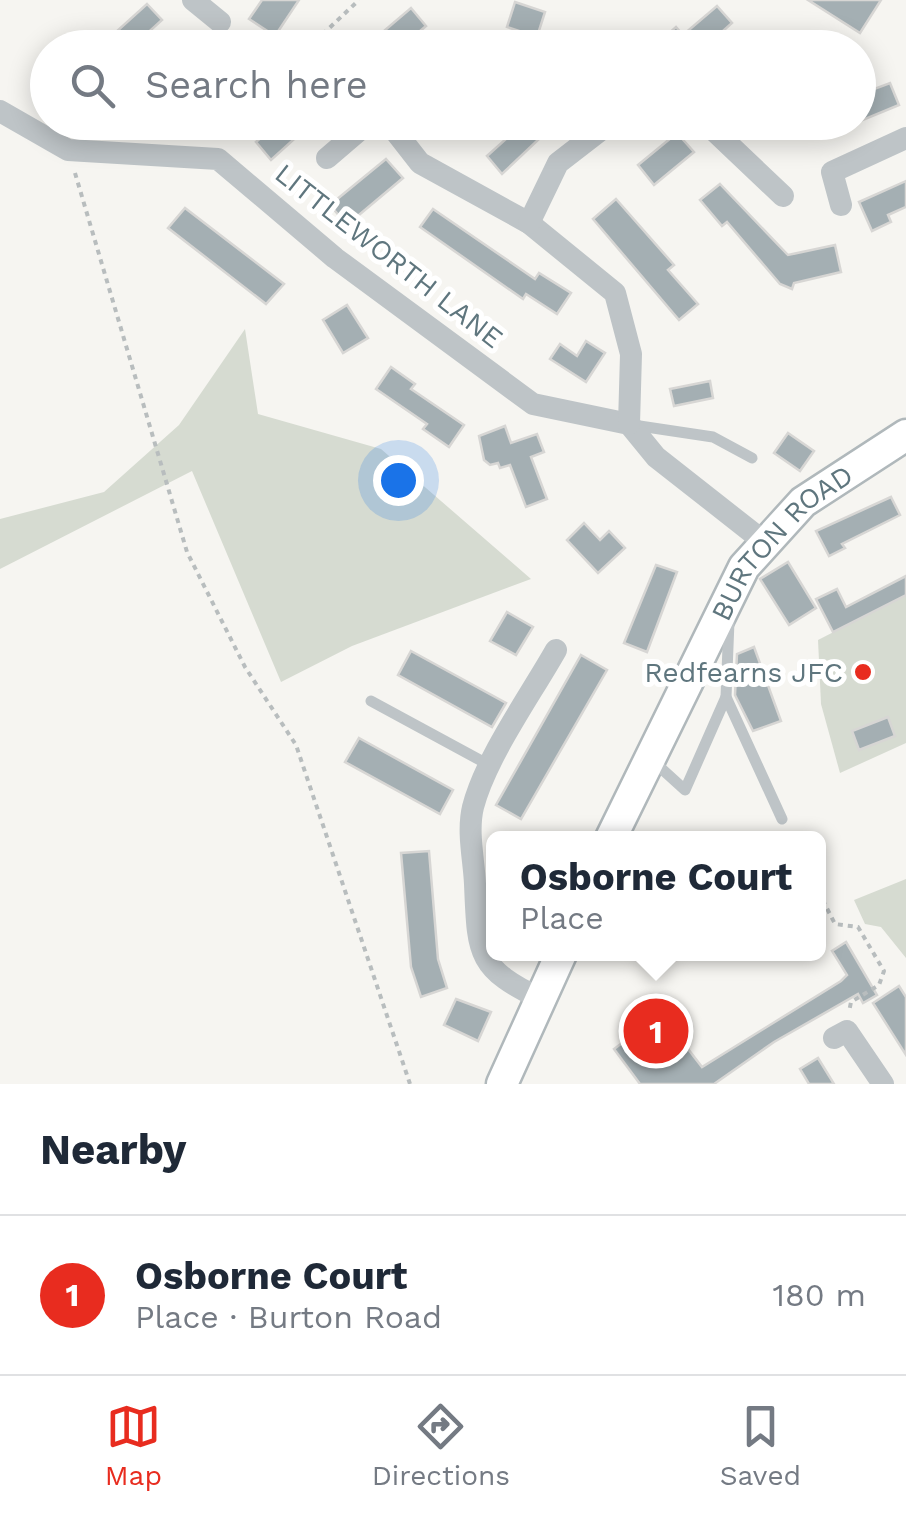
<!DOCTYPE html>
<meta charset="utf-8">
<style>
:root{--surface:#fff;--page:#f2f2f3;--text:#1f2937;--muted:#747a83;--line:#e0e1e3;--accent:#e82c1f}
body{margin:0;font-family:"Work Sans",sans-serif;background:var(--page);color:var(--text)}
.you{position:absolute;left:398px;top:480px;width:35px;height:35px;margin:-25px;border:8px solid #fff;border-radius:50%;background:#1a73e8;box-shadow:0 0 0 15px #1a73e833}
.badge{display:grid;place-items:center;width:65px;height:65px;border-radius:50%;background:var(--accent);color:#fff;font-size:32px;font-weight:700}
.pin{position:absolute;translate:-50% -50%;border:5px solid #fff;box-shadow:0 2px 10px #0006}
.popup{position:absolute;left:486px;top:831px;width:340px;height:130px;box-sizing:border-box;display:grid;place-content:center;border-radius:15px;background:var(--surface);filter:drop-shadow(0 2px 8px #0005);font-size:32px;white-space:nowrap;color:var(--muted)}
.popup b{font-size:38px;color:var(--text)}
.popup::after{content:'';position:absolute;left:50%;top:100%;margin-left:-20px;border:20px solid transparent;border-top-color:var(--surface)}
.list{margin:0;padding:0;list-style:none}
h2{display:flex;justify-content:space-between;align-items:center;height:130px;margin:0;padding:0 40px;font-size:42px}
h2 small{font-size:32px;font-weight:400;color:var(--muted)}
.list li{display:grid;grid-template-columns:65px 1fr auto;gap:30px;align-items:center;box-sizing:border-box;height:160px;padding:0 40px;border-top:2px solid var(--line)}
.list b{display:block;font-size:38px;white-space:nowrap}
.list p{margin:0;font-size:32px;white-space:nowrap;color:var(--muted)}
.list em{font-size:32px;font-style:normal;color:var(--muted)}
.icon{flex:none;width:55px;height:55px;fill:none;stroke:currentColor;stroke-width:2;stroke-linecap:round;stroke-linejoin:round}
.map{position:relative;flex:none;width:906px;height:1084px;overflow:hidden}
.search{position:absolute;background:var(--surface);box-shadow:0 5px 25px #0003;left:30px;right:30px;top:30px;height:110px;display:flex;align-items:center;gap:25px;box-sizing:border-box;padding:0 35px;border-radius:55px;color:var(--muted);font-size:38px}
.sheet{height:290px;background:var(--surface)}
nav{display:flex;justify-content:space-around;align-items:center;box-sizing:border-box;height:140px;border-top:2px solid var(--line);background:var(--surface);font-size:28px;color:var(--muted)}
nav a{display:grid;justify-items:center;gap:5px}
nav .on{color:var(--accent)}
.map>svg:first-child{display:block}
.green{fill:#d6dbd1}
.building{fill:#a4afb3;stroke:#d7d6d4;stroke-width:2.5}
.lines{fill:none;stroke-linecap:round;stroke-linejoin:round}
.secondary-casing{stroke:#b0b8bb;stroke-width:35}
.path{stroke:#b8bdbe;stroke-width:4;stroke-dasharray:5 5;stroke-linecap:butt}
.lane{stroke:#bec4c7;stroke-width:11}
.street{stroke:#bec4c7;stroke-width:22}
.secondary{stroke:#fff;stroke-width:30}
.poi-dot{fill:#e82c1f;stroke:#fff;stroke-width:4}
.labels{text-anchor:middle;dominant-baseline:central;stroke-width:10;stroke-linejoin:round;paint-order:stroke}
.street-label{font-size:28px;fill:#5f767e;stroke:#fff}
.poi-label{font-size:28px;fill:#5f767e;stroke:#fff;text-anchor:end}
</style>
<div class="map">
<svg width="906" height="1084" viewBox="0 0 906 1084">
<rect width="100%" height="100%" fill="#f6f5f1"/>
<g class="green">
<path d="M245 329 258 414 381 449 531 579 352 646 281 682 192 471 0 569V519L104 492 179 425Z"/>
<path d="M906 595V743L840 773 821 704 818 640Z"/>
<path d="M906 879V958L881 927 865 924 854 900Z"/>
</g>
<g class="building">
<path d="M262 0H299L275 36 249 19Z"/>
<path d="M808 0H881L860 33Z"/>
<path d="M515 2 545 12 537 37 507 27Z"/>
<path d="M147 4 162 20 131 48 116 32Z"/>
<path d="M717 6 732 23 704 48H652L676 27 683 35Z"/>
<path d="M411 8 426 26 400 48H364Z"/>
<path d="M890 83 899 105 858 122V95Z"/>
<path d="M279 122H313L271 160 256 142Z"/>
<path d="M525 122H557L502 174 487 156Z"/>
<path d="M677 133 694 152 654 185 638 165Z"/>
<path d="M386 159 403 178 347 225 330 205Z"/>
<path d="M906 181V207L888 215 891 222 872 231 859 202Z"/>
<path d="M720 184 788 255 835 245 841 272 794 283 792 289 780 284 727 222 722 226 700 200Z"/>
<path d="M616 199 674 265 668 270 698 304 679 320 593 219Z"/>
<path d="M185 208 284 284 266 304 168 228Z"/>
<path d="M433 209 535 279 539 273 571 293 557 314 526 294 523 299 420 227Z"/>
<path d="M347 305 368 338 343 353 323 320Z"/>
<path d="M586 341 605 353 586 382 550 359 560 344 577 356Z"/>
<path d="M391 367 415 384 411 389 464 425 449 447 423 429 427 424 376 389Z"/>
<path d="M710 381 713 398 674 406 670 389Z"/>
<path d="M505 426 511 443 537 434 544 452 531 457 547 499 526 507 510 465 500 468 498 463 490 465 484 460 479 436Z"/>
<path d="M788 433 814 451 800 471 774 453Z"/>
<path d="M891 497 900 515 842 544 845 548 829 556 816 531Z"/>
<path d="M584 523 600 540 609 531 625 548 598 573 567 540Z"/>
<path d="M788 562 816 608 789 625 760 579Z"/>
<path d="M656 565 677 572 647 652 624 643Z"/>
<path d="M906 576V595L833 632 816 599 837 589 846 607Z"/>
<path d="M507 612 533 627 516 655 490 641Z"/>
<path d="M754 647 781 721 753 731 735 695 737 654Z"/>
<path d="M411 651 506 703 492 727 398 675Z"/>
<path d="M581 655 607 670 521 819 496 805Z"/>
<path d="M888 717 895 736 859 750 852 731Z"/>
<path d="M359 738 453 790 440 814 345 762Z"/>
<path d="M429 851 438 959 447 988 421 997 411 967 401 853Z"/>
<path d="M846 942 877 995 863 1003 858 994 774 1042 714 1084H640L614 1049 661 1014 702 1067 841 981 847 975 832 951Z"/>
<path d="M899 986 906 997V1055L873 1003Z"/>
<path d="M456 999 491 1012 478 1041 444 1025Z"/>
<path d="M818 1058 834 1084H809L800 1069Z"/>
</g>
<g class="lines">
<defs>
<g id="secondary">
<path id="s1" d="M611 838 744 567 803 502 906 435"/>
<path d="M502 1084 561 954"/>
</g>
</defs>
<use href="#secondary" class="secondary-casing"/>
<g class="path">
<path d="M231 38 242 48"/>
<path d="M308 48 359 0"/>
<path d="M220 138 233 122"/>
<path d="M75 173 187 552 245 667 296 745 410 1084"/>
<path d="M818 891 835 924 858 927 884 971 879 985 851 1002 849 1012"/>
</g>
<g class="lane">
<path d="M633 425 713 437 752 458"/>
<path d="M729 621 726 697 782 819"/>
<path d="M371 701 491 766"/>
<path d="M653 761 685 790 726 697"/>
</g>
<g class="street">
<path d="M193 0 220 22"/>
<path d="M0 111 68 150 218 159 335 258 533 404 629 424 656 457 763 541"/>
<path d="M388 122 420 163 529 223 615 293 631 354 629 424"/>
<path d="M705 122 783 196"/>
<path d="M327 158 369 122"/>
<path d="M841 205 832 172 906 138"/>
<path d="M529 223 558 163 611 122"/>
<path d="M541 999C476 968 478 953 475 884 474 860 467 832 473 807 486 757 530 696 556 650"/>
<path d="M834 1038 847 1031 883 1084"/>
</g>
<use href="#secondary" class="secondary"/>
</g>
<circle class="poi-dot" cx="863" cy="672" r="10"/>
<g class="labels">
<g class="street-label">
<text transform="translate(389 256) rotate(38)">LITTLEWORTH LANE</text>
<text stroke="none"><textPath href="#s1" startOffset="345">BURTON ROAD</textPath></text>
</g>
<g class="poi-label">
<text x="843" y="672">Redfearns JFC</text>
</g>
</g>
</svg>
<div class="you"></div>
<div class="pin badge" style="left:656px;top:1031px">1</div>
<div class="popup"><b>Osborne Court</b>Place</div>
<div class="search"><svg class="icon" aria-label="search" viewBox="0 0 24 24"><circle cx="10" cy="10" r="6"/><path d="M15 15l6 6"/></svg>Search here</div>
</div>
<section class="sheet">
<h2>Nearby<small></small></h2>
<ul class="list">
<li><span class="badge">1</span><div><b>Osborne Court</b><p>Place · Burton Road</p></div><em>180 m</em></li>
</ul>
</section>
<nav>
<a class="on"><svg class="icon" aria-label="map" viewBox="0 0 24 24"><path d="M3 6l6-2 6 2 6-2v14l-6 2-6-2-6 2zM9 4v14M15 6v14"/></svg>Map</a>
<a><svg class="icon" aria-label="directions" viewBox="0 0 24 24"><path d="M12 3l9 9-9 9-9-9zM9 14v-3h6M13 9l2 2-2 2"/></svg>Directions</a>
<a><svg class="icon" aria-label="saved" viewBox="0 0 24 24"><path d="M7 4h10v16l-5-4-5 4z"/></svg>Saved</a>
</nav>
